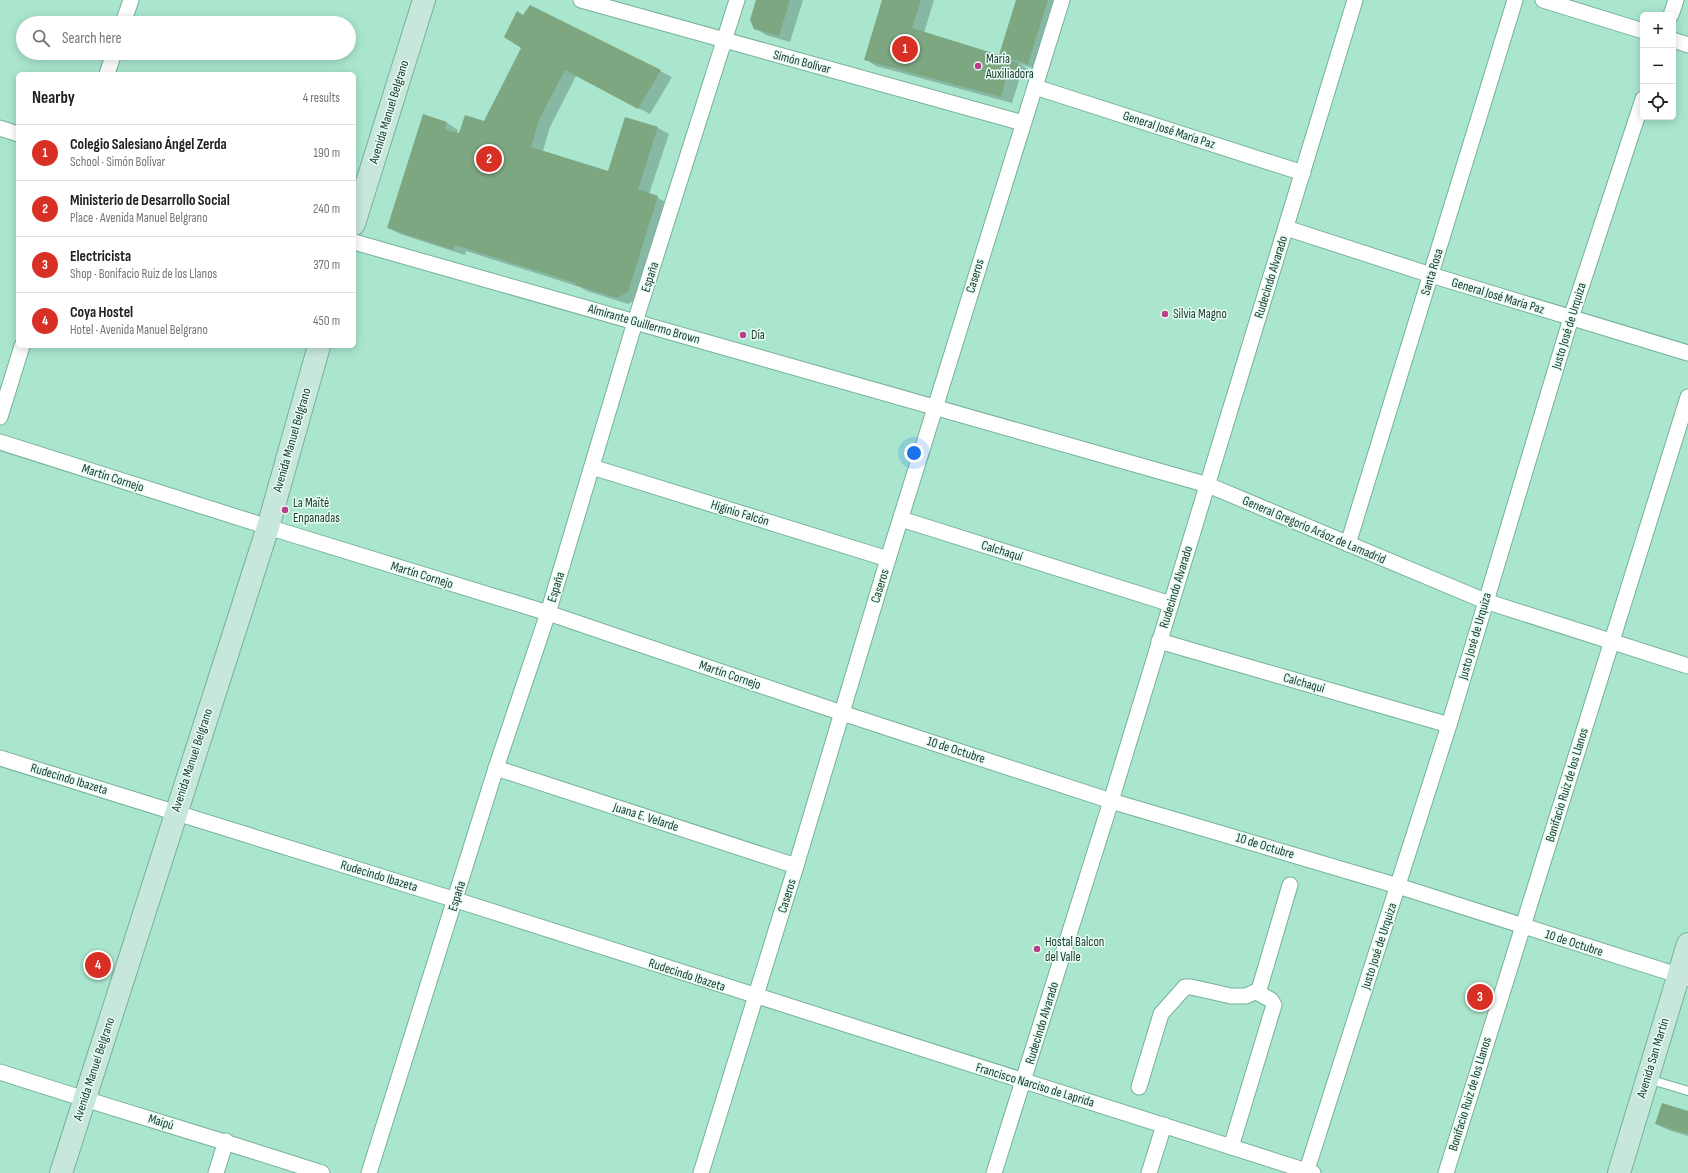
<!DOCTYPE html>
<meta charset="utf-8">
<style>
:root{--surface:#fff;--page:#f2f2f2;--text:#202124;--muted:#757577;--line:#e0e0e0;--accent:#d93025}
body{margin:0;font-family:"Sofia Sans Condensed",sans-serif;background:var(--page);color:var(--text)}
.controls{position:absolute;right:12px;top:12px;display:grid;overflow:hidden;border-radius:6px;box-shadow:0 2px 10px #0003}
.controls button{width:36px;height:36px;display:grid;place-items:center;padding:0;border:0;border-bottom:1px solid var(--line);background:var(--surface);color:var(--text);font:20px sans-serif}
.you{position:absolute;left:914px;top:453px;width:14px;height:14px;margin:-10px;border:3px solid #fff;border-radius:50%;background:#1a73e8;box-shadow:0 0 0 6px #1a73e833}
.badge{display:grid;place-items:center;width:26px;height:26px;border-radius:50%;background:var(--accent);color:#fff;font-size:13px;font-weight:700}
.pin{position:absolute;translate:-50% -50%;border:2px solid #fff;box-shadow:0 1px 4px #0006}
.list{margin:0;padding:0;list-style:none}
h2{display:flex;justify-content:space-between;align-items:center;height:52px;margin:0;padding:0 16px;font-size:17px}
h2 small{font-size:13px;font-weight:400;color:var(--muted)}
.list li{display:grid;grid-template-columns:26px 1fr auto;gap:12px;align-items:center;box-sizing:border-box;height:56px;padding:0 16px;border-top:1px solid var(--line)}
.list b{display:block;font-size:15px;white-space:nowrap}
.list p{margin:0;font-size:13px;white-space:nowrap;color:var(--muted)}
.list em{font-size:13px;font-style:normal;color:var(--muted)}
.icon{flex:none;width:22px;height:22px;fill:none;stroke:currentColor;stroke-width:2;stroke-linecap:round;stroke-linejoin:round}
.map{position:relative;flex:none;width:1688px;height:1173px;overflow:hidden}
.search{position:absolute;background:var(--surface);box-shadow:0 2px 10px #0003;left:16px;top:16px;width:340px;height:44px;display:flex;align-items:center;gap:10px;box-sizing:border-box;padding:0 14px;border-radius:22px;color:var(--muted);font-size:15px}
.panel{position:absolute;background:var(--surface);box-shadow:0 2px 10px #0003;left:16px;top:72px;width:340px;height:276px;border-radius:6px}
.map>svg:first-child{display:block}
.shadow{fill:#0003}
.building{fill:#7da781}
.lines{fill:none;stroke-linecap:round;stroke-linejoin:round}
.lane-casing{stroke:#76b199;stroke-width:10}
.street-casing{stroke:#76b199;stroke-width:17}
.secondary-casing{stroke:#76b199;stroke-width:24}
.lane{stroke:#fff;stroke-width:8}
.street{stroke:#fff;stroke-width:15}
.secondary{stroke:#c7e7dc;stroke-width:22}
.poi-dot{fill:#bc3d8a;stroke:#e6fef3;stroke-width:1.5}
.labels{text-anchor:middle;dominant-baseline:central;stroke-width:3;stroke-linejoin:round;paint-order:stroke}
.poi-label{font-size:13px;fill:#1d352c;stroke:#e6fef3;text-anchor:start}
.street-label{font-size:13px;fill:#1d352c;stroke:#e6fef3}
</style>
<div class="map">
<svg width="1688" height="1173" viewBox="0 0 1688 1173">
<rect width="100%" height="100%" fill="#a9e6cd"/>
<g class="shadow">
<path d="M757 0H803L790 42 766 35 755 28Z"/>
<path d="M883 0H934L924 33 999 57 1017 0H1062L1039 70 1020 64 1029 70 1027 77 1021 74 1012 103 876 66 865 59Z"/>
<path d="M530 6 672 77 650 114 576 76 550 127 543 151 609 172 658 128 669 134 649 194 668 203 639 298 628 304 587 291 580 287 466 251 465 255 400 234 389 228 423 116 447 123 458 130 457 134 485 122 523 48 524 16Z"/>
<path d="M1688 1112V1136L1668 1130 1657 1124Z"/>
</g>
<g class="building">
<path d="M756 0H790L779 36 754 29 750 20Z"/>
<path d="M882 0H921L912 28 999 55 1016 0H1048L1028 64 1012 59 1011 61 1018 63 1016 71 1009 69 1001 97 864 60Z"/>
<path d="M530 5 661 70 638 109 565 70 539 120 531 147 608 171 625 117 658 127 638 189 658 196 628 292 617 298 575 285 576 283 455 245 453 250 387 228 423 114 447 122 445 130 459 133 465 115 484 121 521 48 504 37 517 11 523 15Z"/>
<path d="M1662 1103 1688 1111V1134L1655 1124Z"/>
</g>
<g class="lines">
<defs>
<path id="lane" d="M1648 1079 1688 1091"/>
<g id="street">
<path d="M581 0 1023 123"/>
<path d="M1543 0 1643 31"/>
<path d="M1671 15 1676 0"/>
<path d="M123 23 131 0"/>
<path d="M1673 40 1688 45"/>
<path d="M107 74 114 53"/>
<path d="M1035 87 1303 173"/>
<path d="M0 128 18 134"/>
<path d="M1286 228 1431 275 1688 353"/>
<path d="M354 242 1208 485 1485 601 1688 666"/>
<path d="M0 417 22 346"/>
<path d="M0 442 268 527 548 613 842 713 1111 801 1398 886 1687 978"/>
<path d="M592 467 888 559"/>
<path d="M901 519 1171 604"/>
<path d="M1348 544 1515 0"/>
<path d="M1159 641 1449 725"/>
<path d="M0 758 456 900 1313 1173"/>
<path d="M496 768 796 866"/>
<path d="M0 1072C107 1107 215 1138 322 1173"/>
<path d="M1139 1087 1161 1014 1185 987H1191L1231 996H1246L1259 990"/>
<path d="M1231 1147 1274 1005 1271 1000 1260 994 1259 990 1290 885"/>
<path d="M216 1173 226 1141"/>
<path d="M369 1173 496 768 548 613 635 322 737 0"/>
<path d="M701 1173 796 866 888 559 1062 0"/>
<path d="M994 1173 1111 801 1355 0"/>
<path d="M1149 1173 1164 1125"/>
<path d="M1306 1173 1449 725 1571 318 1643 99"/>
<path d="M1446 1173 1688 397"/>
</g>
<g id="secondary">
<path d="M354 224 424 0"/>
<path d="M61 1173 268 527 319 346"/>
<path d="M1619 1173 1688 944"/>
</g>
</defs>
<use href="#lane" class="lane-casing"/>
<use href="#street" class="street-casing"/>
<use href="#secondary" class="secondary-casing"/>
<use href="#lane" class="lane"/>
<use href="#street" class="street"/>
<use href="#secondary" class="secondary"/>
</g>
<g class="poi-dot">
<circle cx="978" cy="66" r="4"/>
<circle cx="1165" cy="314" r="4"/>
<circle cx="743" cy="335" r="4"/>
<circle cx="285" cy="510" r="4"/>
<circle cx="1037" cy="949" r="4"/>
</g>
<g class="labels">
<g class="poi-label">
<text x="986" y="59">María<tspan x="986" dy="15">Auxiliadora</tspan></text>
<text x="1173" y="314">Silvia Magno</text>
<text x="751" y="335">Día</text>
<text x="293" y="503">La Maïté<tspan x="293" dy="15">Enpanadas</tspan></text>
<text x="1045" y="942">Hostal Balcon<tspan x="1045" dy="15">del Valle</tspan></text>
</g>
<g class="street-label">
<text transform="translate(802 62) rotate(15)">Simón Bolívar</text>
<text transform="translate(389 112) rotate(-73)">Avenida Manuel Belgrano</text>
<text transform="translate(1169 130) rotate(18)">General José María Paz</text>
<text transform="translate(1432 272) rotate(-73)">Santa Rosa</text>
<text transform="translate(975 276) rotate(-73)">Caseros</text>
<text transform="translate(650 277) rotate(-72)">España</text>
<text transform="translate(1271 277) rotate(-73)">Rudecindo Alvarado</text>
<text transform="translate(1498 296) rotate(17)">General José María Paz</text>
<text transform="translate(644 324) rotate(16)">Almirante Guillermo Brown</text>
<text transform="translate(1569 326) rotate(-73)">Justo José de Urquiza</text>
<text transform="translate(292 440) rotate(-74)">Avenida Manuel Belgrano</text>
<text transform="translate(113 478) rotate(18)">Martín Cornejo</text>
<text transform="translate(740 513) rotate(17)">Higinio Falcón</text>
<text transform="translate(1314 530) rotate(23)">General Gregorio Aráoz de Lamadrid</text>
<text transform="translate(1002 551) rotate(17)">Calchaquí</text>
<text transform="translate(422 575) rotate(17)">Martín Cornejo</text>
<text transform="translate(880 586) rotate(-73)">Caseros</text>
<text transform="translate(556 587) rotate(-73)">España</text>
<text transform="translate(1176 587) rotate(-73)">Rudecindo Alvarado</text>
<text transform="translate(1475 636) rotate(-74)">Justo José de Urquiza</text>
<text transform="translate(730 675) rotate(19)">Martín Cornejo</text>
<text transform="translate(1304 683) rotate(16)">Calchaquí</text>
<text transform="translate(956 750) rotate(18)">10 de Octubre</text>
<text transform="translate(192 760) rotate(-72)">Avenida Manuel Belgrano</text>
<text transform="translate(69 779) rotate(17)">Rudecindo Ibazeta</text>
<text transform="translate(1567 785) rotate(-73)">Bonifacio Ruiz de los Llanos</text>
<text transform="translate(646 817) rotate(18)">Juana E. Velarde</text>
<text transform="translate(1265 846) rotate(17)">10 de Octubre</text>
<text transform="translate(379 876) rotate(17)">Rudecindo Ibazeta</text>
<text transform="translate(457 896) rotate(-73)">España</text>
<text transform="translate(787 896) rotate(-73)">Caseros</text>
<text transform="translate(1574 943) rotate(18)">10 de Octubre</text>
<text transform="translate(1379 946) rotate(-72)">Justo José de Urquiza</text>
<text transform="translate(687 975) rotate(18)">Rudecindo Ibazeta</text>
<text transform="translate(1042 1023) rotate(-73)">Rudecindo Alvarado</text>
<text transform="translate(1653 1058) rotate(-73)">Avenida San Martín</text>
<text transform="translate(94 1069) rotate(-72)">Avenida Manuel Belgrano</text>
<text transform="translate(1035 1085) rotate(17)">Francisco Narciso de Laprida</text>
<text transform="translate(1470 1094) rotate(-73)">Bonifacio Ruiz de los Llanos</text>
<text transform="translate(161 1122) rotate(17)">Maipú</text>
</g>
</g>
</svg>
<div class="controls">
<button>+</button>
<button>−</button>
<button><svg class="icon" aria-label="locate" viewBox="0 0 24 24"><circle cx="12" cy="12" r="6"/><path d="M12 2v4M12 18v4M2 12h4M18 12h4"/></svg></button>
</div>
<div class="you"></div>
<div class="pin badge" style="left:905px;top:49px">1</div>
<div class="pin badge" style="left:489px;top:159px">2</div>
<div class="pin badge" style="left:1480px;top:997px">3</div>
<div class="pin badge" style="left:98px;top:965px">4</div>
<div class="search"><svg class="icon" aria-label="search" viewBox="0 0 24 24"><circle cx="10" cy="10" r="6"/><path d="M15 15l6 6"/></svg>Search here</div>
<section class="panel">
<h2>Nearby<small>4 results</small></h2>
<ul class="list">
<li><span class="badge">1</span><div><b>Colegio Salesiano Ángel Zerda</b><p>School · Simón Bolívar</p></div><em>190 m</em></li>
<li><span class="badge">2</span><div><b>Ministerio de Desarrollo Social</b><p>Place · Avenida Manuel Belgrano</p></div><em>240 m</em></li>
<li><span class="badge">3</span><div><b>Electricista</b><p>Shop · Bonifacio Ruiz de los Llanos</p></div><em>370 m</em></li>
<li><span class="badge">4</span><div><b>Coya Hostel</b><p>Hotel · Avenida Manuel Belgrano</p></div><em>450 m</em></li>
</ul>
</section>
</div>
